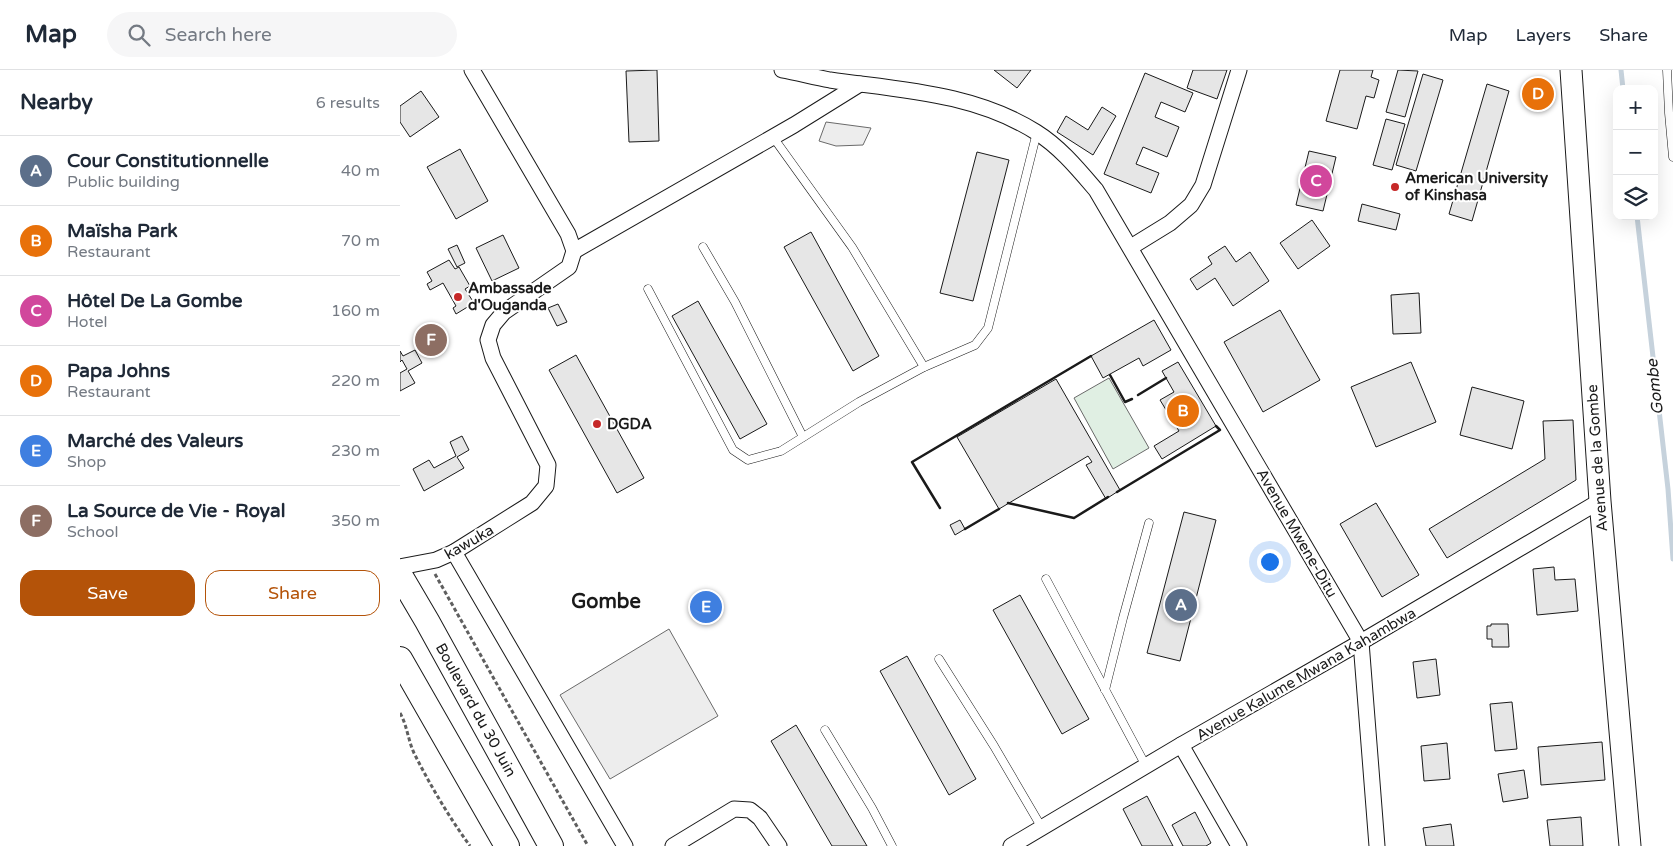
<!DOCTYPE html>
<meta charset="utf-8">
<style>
:root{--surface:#fff;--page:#f6f6f7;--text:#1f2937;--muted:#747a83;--line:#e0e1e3;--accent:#b45309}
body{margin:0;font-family:"Varela Round",sans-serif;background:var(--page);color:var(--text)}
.controls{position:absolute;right:15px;top:15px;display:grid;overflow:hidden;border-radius:10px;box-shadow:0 5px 20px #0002}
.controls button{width:45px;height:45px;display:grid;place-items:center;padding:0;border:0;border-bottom:1px solid var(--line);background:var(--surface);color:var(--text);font:25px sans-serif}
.you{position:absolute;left:869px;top:491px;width:18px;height:18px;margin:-12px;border:4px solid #fff;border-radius:50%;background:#1a73e8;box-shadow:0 0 0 8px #1a73e833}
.badge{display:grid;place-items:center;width:32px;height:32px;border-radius:50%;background:var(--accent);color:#fff;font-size:16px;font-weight:700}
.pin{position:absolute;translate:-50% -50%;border:2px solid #fff;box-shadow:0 1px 5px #0006}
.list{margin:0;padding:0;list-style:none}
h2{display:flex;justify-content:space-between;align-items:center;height:65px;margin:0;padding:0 20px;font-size:21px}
h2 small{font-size:16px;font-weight:400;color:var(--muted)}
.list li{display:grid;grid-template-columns:32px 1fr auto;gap:15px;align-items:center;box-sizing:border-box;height:70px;padding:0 20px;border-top:1px solid var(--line)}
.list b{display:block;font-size:19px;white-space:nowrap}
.list p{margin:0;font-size:16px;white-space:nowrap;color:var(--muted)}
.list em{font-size:16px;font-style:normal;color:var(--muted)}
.actions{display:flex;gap:10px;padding:15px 20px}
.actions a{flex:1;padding:11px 0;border:1px solid var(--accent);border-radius:15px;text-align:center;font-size:18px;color:var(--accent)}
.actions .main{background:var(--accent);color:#fff}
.icon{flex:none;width:28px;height:28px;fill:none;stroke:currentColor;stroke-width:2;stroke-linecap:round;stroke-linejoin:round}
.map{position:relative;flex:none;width:1273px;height:776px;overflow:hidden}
header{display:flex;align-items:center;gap:30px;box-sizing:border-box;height:70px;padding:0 25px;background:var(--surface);border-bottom:1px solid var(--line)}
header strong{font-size:24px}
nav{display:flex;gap:28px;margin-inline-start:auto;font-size:18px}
.search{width:350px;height:45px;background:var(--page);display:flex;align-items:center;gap:12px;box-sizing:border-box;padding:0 18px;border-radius:28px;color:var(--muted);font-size:19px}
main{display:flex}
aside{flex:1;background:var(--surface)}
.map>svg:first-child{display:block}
.pitch{fill:#e0efe3;stroke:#6a6a6a}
.parking{fill:#ededed;stroke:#6a6a6a}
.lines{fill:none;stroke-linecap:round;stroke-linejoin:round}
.stream{stroke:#c6d2dc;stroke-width:5}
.building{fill:#e6e6e6;stroke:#1a1a1a}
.lane-casing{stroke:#1a1a1a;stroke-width:9}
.street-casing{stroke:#1a1a1a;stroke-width:17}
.secondary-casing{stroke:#1a1a1a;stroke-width:23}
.primary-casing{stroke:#1a1a1a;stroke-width:26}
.path{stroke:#5f5f5f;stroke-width:3;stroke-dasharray:4 2.5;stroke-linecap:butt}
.lane{stroke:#fff;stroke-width:8}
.street{stroke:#fff;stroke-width:15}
.secondary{stroke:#fff;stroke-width:21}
.primary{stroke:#fff;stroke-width:24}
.wall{stroke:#1a1a1a;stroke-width:2.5}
.poi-dot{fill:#c62828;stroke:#fff;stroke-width:2}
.labels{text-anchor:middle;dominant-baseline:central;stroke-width:4;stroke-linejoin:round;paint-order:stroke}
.poi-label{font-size:15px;font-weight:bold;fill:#1a1a1a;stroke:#fff;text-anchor:start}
.street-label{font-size:15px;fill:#1a1a1a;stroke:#fff}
.water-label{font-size:16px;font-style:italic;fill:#1a1a1a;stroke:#fff}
.district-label{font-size:20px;font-weight:bold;fill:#1a1a1a;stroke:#fff}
</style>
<header>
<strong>Map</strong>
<div class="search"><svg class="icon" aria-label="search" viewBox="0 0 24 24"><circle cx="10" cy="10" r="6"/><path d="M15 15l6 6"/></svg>Search here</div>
<nav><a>Map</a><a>Layers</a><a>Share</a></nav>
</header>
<main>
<aside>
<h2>Nearby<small>6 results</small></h2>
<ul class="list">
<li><span class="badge" style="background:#5c6f8a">A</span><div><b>Cour Constitutionnelle</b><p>Public building</p></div><em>40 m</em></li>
<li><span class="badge" style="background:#e8710a">B</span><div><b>Maïsha Park</b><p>Restaurant</p></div><em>70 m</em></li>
<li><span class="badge" style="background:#d1479c">C</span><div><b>Hôtel De La Gombe</b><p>Hotel</p></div><em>160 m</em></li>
<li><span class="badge" style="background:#e8710a">D</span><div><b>Papa Johns</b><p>Restaurant</p></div><em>220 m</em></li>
<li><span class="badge" style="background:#3f7fe0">E</span><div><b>Marché des Valeurs</b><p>Shop</p></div><em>230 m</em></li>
<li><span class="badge" style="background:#8d6e63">F</span><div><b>La Source de Vie - Royal</b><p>School</p></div><em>350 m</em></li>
</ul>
<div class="actions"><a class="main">Save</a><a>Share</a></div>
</aside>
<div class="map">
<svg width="1273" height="776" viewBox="0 0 1273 776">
<rect width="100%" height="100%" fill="#fff"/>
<path class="pitch" d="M709 308 749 378 713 399 674 328Z"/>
<g class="parking">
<path d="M426 52 471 58 463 75 436 76 419 71Z"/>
<path d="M269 559 318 646 210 709 160 625Z"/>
</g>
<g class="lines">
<g class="stream">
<path d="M1221 0 1223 19"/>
<path d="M1237 146 1268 419 1273 489"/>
</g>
</g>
<g class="building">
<path d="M257 0 259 71 229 72 226 1Z"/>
<path d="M594 0H631L617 18Z"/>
<path d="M793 0H827L817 29 787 18Z"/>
<path d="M940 0H973L971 7 979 10 974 28 966 26 957 59 926 51Z"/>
<path d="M998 0 1018 1 1005 47 986 42Z"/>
<path d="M745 3 793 23 785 42 761 32 755 47 779 57 767 87 743 77 736 94 759 103 751 123 704 104Z"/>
<path d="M1023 4 1043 10 1016 101 996 95Z"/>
<path d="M1087 14 1109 21 1072 151 1049 144Z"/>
<path d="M21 21 39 47 10 67 0 52V36Z"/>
<path d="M702 37 716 46 693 85 657 62 666 46 688 60Z"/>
<path d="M986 49 1005 54 992 100 973 95Z"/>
<path d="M60 79 88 131 56 149 27 97Z"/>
<path d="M909 81 936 87 923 141 896 135Z"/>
<path d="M577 82 609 90 573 231 540 223Z"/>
<path d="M962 134 1000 144 996 160 958 151Z"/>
<path d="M912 150 930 176 898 199 880 173Z"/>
<path d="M411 162 479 286 453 301 384 177Z"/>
<path d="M103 165 119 198 92 211 76 178Z"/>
<path d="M57 175 65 193 57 197 48 179Z"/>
<path d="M825 176 836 192 850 182 869 211 833 236 815 208 797 220 790 209 812 194 808 187Z"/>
<path d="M49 190 55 199 59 197 70 216 65 219 74 233 56 244 53 238 56 236 43 213 30 220 27 214 32 211 27 202Z"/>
<path d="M1019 223 1021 263 993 264 991 225Z"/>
<path d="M298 231 367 354 340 369 272 246Z"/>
<path d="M158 234 167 252 157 256 148 238Z"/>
<path d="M880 240 920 310 863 342 824 272Z"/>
<path d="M754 250 771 280 743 296 739 288 703 308 691 286Z"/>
<path d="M15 280 22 293 8 301 15 313 0 321V303L7 299 2 290 0 292V281L3 286Z"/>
<path d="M176 285 244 408 217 423 149 300Z"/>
<path d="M778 292 816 356 762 389 754 376 779 361 760 330 774 322 762 301Z"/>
<path d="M1011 292 1036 352 976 377 951 317Z"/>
<path d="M656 309 720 420 706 429 686 395 692 392 688 386 599 439 557 367Z"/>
<path d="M1072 317 1124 331 1112 379 1060 365Z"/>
<path d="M1173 350 1176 410 1047 488 1029 459 1145 389 1143 351Z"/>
<path d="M62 366 69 380 57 387 64 398 24 421 13 399 29 390 34 398 56 386 50 372Z"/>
<path d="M976 433 1019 505 982 527 940 454Z"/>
<path d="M784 442 816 450 780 591 747 583Z"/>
<path d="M560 450 565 459 555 465 550 455Z"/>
<path d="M1154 497 1155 510 1175 509 1178 541 1137 545 1133 499Z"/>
<path d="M620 525 689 649 662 664 593 540Z"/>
<path d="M1091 554H1108L1109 577H1092V569H1087V556H1091Z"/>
<path d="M507 586 576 709 549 725 480 601Z"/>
<path d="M1036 589 1040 625 1017 628 1013 592Z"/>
<path d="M1112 632 1117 679 1095 681 1090 634Z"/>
<path d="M396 655 467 776H432L371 671Z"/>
<path d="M1202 672 1205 710 1141 715 1138 677Z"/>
<path d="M1047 673 1050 709 1024 711 1021 676Z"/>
<path d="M1124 700 1128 728 1103 732 1098 704Z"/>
<path d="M747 726 773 776H742L723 739Z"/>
<path d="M795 742 811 773 806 776H783L772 755Z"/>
<path d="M1181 747 1183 776H1150L1147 750Z"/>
<path d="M1051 754 1054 776H1026L1023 758Z"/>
</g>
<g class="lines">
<defs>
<g id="lane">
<path d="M1267 0 1269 43 1273 87"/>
<path d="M373 67 452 177 524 297"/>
<path d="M303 177 335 232 403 367"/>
<path d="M248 219 333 380 348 390 381 381 459 332 524 297 575 275 588 258 637 62"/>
<path d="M646 509 746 696"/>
<path d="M539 589 594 676 642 758"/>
<path d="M705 620 723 548 749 453"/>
<path d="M425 660 472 738 492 776"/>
</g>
<g id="street">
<path d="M382 0C398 3 414 7 430 10 501 20 574 23 636 62 660 77 678 99 696 120L961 572 977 776"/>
<path d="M731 177 770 153 791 135 803 115 839 0"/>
<path d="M174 181 394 55 460 14"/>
<path d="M54 482 225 776"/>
<path d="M0 497 36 490 54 482 132 433 146 416 148 395 93 288 88 270 93 255 104 242 169 197 174 181 168 164 72 0"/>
<path d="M781 675 839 776"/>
<path d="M273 776 334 739 350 740 360 748 379 776"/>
<path d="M611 776 781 675 961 572 1200 431"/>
</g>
<path id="secondary" d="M1171 0 1200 431 1230 776"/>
<g id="primary">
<path d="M0 505 27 551 151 776"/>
<path d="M0 589 107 776"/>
</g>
</defs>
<use href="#lane" class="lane-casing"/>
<use href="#street" class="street-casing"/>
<use href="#secondary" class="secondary-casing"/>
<use href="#primary" class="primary-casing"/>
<g class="path">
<path d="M35 504 188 776"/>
<path d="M0 643C7 655 8 670 14 683 30 715 49 747 70 776"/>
</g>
<use href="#lane" class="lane"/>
<use href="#street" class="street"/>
<use href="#secondary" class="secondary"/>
<use href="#primary" class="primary"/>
<g class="wall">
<path d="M710 305 725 332 732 329"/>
<path d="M738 325 766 308"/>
<path d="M717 422 820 360 816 356"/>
<path d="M608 433 674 448 708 427"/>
<path d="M540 438 512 392 691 286"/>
<path d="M565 459 599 439"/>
</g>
</g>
<g class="poi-dot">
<circle cx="995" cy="117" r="5"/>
<circle cx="58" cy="227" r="5"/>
<circle cx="197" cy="354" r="5"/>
</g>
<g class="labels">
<g class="poi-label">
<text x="1005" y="108">American University<tspan x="1005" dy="17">of Kinshasa</tspan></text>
<text x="68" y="218">Ambassade<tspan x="68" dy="17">d'Ouganda</tspan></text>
<text x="207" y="354">DGDA</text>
</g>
<g class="street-label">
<text transform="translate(1197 388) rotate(-94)">Avenue de la Gombe</text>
<text transform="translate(897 463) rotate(60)">Avenue Mwene-Ditu</text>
<text transform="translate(69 472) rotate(-30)">kawuka</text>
<text transform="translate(906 604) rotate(-30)">Avenue Kalume Mwana Kahambwa</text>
<text transform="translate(76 640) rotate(61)">Boulevard du 30 Juin</text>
</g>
<g class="water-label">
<text transform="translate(1255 317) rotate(-96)">Gombe</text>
</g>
<g class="district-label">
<text x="206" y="532">Gombe</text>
</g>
</g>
</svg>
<div class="controls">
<button>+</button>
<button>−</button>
<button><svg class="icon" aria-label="layers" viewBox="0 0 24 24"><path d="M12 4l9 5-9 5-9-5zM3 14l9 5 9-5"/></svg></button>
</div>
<div class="you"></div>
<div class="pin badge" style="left:781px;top:535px;background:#5c6f8a">A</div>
<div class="pin badge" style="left:783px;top:341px;background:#e8710a">B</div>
<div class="pin badge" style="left:916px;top:111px;background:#d1479c">C</div>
<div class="pin badge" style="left:1138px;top:24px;background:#e8710a">D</div>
<div class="pin badge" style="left:306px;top:537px;background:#3f7fe0">E</div>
<div class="pin badge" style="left:31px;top:270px;background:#8d6e63">F</div>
</div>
</main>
